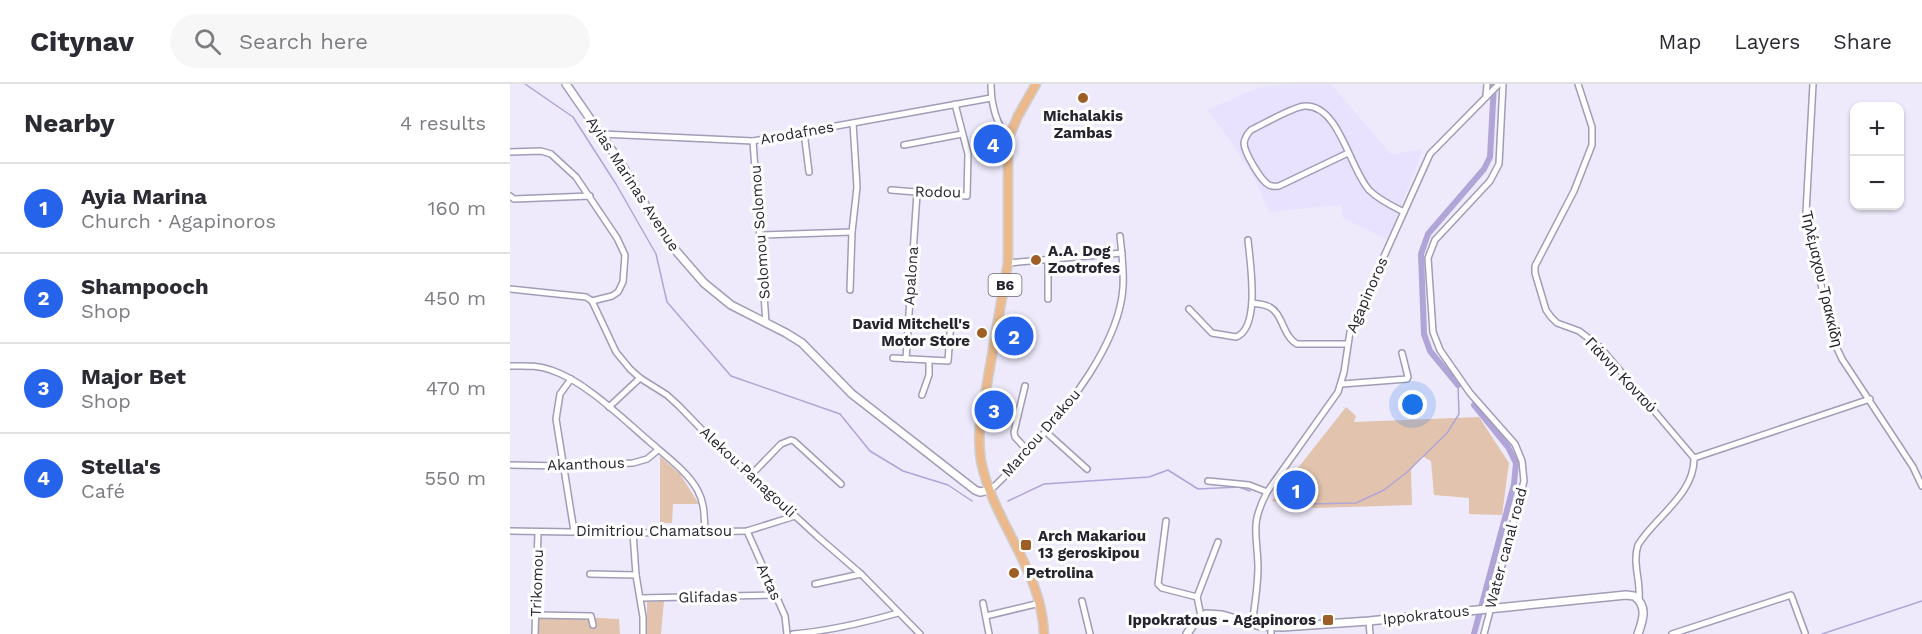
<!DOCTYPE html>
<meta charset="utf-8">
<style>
:root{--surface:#fff;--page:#f7f7f7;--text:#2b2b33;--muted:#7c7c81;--line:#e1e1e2;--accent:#2563eb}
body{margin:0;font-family:"Work Sans",sans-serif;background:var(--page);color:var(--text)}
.controls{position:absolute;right:18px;top:18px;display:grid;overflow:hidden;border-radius:12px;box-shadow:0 2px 4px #0004}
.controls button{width:54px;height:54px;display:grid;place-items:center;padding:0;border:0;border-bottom:2px solid var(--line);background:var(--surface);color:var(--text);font:30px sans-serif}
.you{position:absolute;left:903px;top:321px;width:21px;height:21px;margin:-15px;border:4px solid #fff;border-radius:50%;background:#1a73e8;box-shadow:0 0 0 9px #1a73e833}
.badge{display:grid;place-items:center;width:39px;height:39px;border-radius:50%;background:var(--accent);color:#fff;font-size:20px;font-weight:700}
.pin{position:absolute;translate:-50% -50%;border:3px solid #fff;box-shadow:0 2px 6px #0006}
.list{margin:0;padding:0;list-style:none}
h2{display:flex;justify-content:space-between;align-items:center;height:78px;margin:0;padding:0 24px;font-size:26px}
h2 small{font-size:20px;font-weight:400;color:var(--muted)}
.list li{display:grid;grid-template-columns:39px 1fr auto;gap:18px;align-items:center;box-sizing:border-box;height:90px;padding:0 24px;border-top:2px solid var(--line)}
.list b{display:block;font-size:22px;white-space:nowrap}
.list p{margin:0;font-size:20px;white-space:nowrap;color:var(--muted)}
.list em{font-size:20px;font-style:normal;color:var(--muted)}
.icon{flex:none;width:33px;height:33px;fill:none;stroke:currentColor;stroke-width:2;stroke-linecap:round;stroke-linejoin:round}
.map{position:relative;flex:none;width:1412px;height:550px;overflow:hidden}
header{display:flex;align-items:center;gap:36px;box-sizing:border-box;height:84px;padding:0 30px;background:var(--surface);border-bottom:2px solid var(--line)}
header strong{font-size:28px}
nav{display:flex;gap:33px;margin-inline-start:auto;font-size:21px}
.search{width:420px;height:54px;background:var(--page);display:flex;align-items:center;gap:15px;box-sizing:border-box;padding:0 21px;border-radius:33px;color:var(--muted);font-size:22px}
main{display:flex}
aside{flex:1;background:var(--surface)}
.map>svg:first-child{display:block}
.built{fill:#e8e2fe}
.green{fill:#e2c4ae}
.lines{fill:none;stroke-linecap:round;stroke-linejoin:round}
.stream{stroke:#b0a5d6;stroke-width:1.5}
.canal{stroke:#b0a5d6;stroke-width:6}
.minor-casing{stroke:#a29cb6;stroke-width:8}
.tertiary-casing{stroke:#a29cb6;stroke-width:10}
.primary-casing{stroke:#cfcfd1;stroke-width:11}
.minor{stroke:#fff;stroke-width:5}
.tertiary{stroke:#fff;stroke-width:7}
.primary{stroke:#ebb98c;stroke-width:8}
.poi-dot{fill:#9e5f26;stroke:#fff;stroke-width:2}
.labels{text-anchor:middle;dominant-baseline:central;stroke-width:6;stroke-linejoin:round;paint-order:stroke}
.shield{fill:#fff;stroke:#67666d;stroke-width:1.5}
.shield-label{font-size:14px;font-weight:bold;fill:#26242e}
.poi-label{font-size:15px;font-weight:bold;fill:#26242e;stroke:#fff;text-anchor:start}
.street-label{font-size:15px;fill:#26242e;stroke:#fff}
</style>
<header>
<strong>Citynav</strong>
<div class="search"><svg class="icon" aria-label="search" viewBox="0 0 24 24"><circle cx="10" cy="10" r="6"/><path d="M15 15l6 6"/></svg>Search here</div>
<nav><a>Map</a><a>Layers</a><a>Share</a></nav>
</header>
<main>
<aside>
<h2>Nearby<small>4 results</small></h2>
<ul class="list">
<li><span class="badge">1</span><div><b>Ayia Marina</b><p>Church · Agapinoros</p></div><em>160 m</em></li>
<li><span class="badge">2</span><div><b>Shampooch</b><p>Shop</p></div><em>450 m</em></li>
<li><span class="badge">3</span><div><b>Major Bet</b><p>Shop</p></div><em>470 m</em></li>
<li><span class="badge">4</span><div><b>Stella's</b><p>Café</p></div><em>550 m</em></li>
</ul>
</aside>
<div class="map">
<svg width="1412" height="550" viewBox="0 0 1412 550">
<rect width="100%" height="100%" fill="#eeeafb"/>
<path class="built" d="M775 0H821L881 70 913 65 878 156 833 134 831 121 759 128 745 95 722 59 697 26 747 4Z"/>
<g class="green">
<path d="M836 323 846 332 844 338 969 333 999 379 992 431 959 430V414L924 411 921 377 912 372 901 386 902 421 806 424 762 417Z"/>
<path d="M150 372 170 390 189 420H163L162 439H150Z"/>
<path d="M154 517 151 550H137V518Z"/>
<path d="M28 531 109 535 110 550H27Z"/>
</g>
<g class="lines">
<g class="stream">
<path d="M15 0 63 33 106 100 146 170 157 218 221 292 330 330 360 367 393 387 438 401 462 417"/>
<path d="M498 417 534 400 639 393 658 386 688 405 729 403 740 407"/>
<path d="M771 417 797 420 846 419 874 406 896 389 937 349 949 330 948 301"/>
<path d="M1312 550 1412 517"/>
</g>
<g class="canal">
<path d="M948 301 920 267 914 250 911 170 918 150 974 85 980 73 984 0"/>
<path d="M964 550 1004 400 1006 379 998 363 964 321"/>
</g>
<defs>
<g id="minor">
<path d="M481 0C481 20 486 39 498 55"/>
<path d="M1068 0 1082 43V61L1064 107 1025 182V189L1036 226 1041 233 1047 239 1069 247 1090 263 1184 374C1185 410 1145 433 1128 461 1122 479 1131 497 1129 516"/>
<path d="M1303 0 1296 129 1319 238 1324 258 1332 275 1403 383 1412 402"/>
<path d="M976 12 977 0"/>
<path d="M294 48 299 88"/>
<path d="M92 50 243 57 481 14"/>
<path d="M243 57 256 239"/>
<path d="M394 61 452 50"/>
<path d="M0 68 31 67 41 70 66 93 107 154 115 171 113 198 108 208 102 212 82 217"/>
<path d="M838 69 769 102C764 102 763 103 759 101 751 97 734 68 734 59 735 53 737 50 741 46 752 41 784 22 795 22 829 21 839 83 859 106 869 116 882 122 894 128"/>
<path d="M381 106 457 112 458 70 445 20"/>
<path d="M0 112 4 115 80 112"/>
<path d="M250 151 342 148"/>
<path d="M498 179 612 169"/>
<path d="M0 205 76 213 82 217"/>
<path d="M340 206 342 148 347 103 343 39"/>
<path d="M538 215V177"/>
<path d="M82 217 106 268 120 285 130 294 157 311 169 322 197 351 307 452 351 490 410 550"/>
<path d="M742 219C747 220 753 220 757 222 773 227 772 252 787 260H837"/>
<path d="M679 225 702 249 726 253C751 244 740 178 738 156"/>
<path d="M383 274 438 277 441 237"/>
<path d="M396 275 407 109"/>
<path d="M0 282C14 282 28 281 41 286 75 297 113 335 140 358 156 372 179 389 188 407 195 420 194 433 195 447"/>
<path d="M61 295 50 310 46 335 64 447"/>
<path d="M832 300 897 295 898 293 892 269"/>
<path d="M515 302 504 348 505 353 518 367"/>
<path d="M412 311 419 291V277"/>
<path d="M99 323 130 294"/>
<path d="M536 348 577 385"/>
<path d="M1184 374 1360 315"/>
<path d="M0 381 53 382 123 379 137 375 148 366"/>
<path d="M241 391 271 360 281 356 284 357 331 400"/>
<path d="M698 397 739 401 757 408"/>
<path d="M480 406C494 395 505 380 518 367 556 327 610 259 613 203 614 186 612 169 610 152"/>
<path d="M656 437 648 500 652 504 687 513"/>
<path d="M0 447 123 449 237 447 285 432"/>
<path d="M237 447 275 532 277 550"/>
<path d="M123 449 126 491 133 533V550"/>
<path d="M80 490 126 491"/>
<path d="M305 500 351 490"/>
<path d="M131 514 264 511"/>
<path d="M572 517 580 550"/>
<path d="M473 519 479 550"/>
<path d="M26 531 81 532 83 541"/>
<path d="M476 532 530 519"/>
<path d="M691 532 687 513 708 458"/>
<path d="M859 537 860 550"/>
<path d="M742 540C745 521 748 501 748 482 747 448 740 441 757 408L828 308 834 288 840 248 920 70 989 0"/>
<path d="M761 543V550"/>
<path d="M25 550 28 448"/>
<path d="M283 550C319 547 353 539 388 529"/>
<path d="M974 550 1014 397 1012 377 1005 360 960 309 930 266 923 248 918 174 925 156 980 97 989 80 993 0"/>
<path d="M1162 550 1281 511 1295 549"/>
</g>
<g id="tertiary">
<path d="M56 0 112 81 154 153 194 199 221 221 276 249 292 259 342 310 465 406 470 408 480 406"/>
<path d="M677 550 686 536 696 530 712 531 750 542 772 543 859 537 1116 511 1124 512C1138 522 1133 536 1128 550"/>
</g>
<path id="primary" d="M526 0 508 32 498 55V179L470 340C469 352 469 365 471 377 483 438 532 486 534 550"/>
</defs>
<use href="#minor" class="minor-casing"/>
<use href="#tertiary" class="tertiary-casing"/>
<use href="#primary" class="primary-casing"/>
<use href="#minor" class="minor"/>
<use href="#tertiary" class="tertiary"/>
<use href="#primary" class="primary"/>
</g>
<g class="poi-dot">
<circle cx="573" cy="14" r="6"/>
<circle cx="526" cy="176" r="6"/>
<circle cx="472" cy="249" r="6"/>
<rect x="510" y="455" width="12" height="12" rx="3"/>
<circle cx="504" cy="489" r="6"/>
<rect x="812" y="530" width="12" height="12" rx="3"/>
</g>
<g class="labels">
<rect class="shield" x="478.5" y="190" width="33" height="22" rx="4.5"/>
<g class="shield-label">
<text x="495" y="201">B6</text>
</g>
<g class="poi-label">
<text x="573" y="32" text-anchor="middle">Michalakis<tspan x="573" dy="17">Zambas</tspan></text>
<text x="538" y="167">A.A. Dog<tspan x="538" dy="17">Zootrofes</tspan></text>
<text x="460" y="240" text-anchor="end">David Mitchell's<tspan x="460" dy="17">Motor Store</tspan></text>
<text x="528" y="452">Arch Makariou<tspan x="528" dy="17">13 geroskipou</tspan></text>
<text x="516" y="489">Petrolina</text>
<text x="806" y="536" text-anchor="end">Ippokratous - Agapinoros</text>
</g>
<g class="street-label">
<text transform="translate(287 49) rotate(-10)">Arodafnes</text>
<text transform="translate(123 100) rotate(57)">Ayias Marinas Avenue</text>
<text transform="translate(428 108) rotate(1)">Rodou</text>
<text transform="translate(250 148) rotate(-94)">Solomou Solomou</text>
<text transform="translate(401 192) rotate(-86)">Apalona</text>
<text transform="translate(1312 195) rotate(77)">Τηλέμαχου Τρακκίδη</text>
<text transform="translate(857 211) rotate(-66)">Agapinoros</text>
<text transform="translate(1111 291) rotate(47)">Γιάννη Κοντού</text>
<text transform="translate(531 349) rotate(-49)">Marcou Drakou</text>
<text transform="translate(76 380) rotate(-2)">Akanthous</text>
<text transform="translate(238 388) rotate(43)">Alekou Panagouli</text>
<text x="144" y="447">Dimitriou Chamatsou</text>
<text transform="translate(996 464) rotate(-75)">Water canal road</text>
<text transform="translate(259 498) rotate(65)">Artas</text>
<text transform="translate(27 499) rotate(-88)">Trikomou</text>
<text transform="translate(198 513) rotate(-1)">Glifadas</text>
<text transform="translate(916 531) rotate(-6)">Ippokratous</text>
</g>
</g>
</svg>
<div class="controls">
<button>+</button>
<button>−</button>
</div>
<div class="you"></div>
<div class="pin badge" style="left:786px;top:406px">1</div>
<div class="pin badge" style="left:504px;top:252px">2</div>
<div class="pin badge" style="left:484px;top:326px">3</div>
<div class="pin badge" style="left:483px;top:60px">4</div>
</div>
</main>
